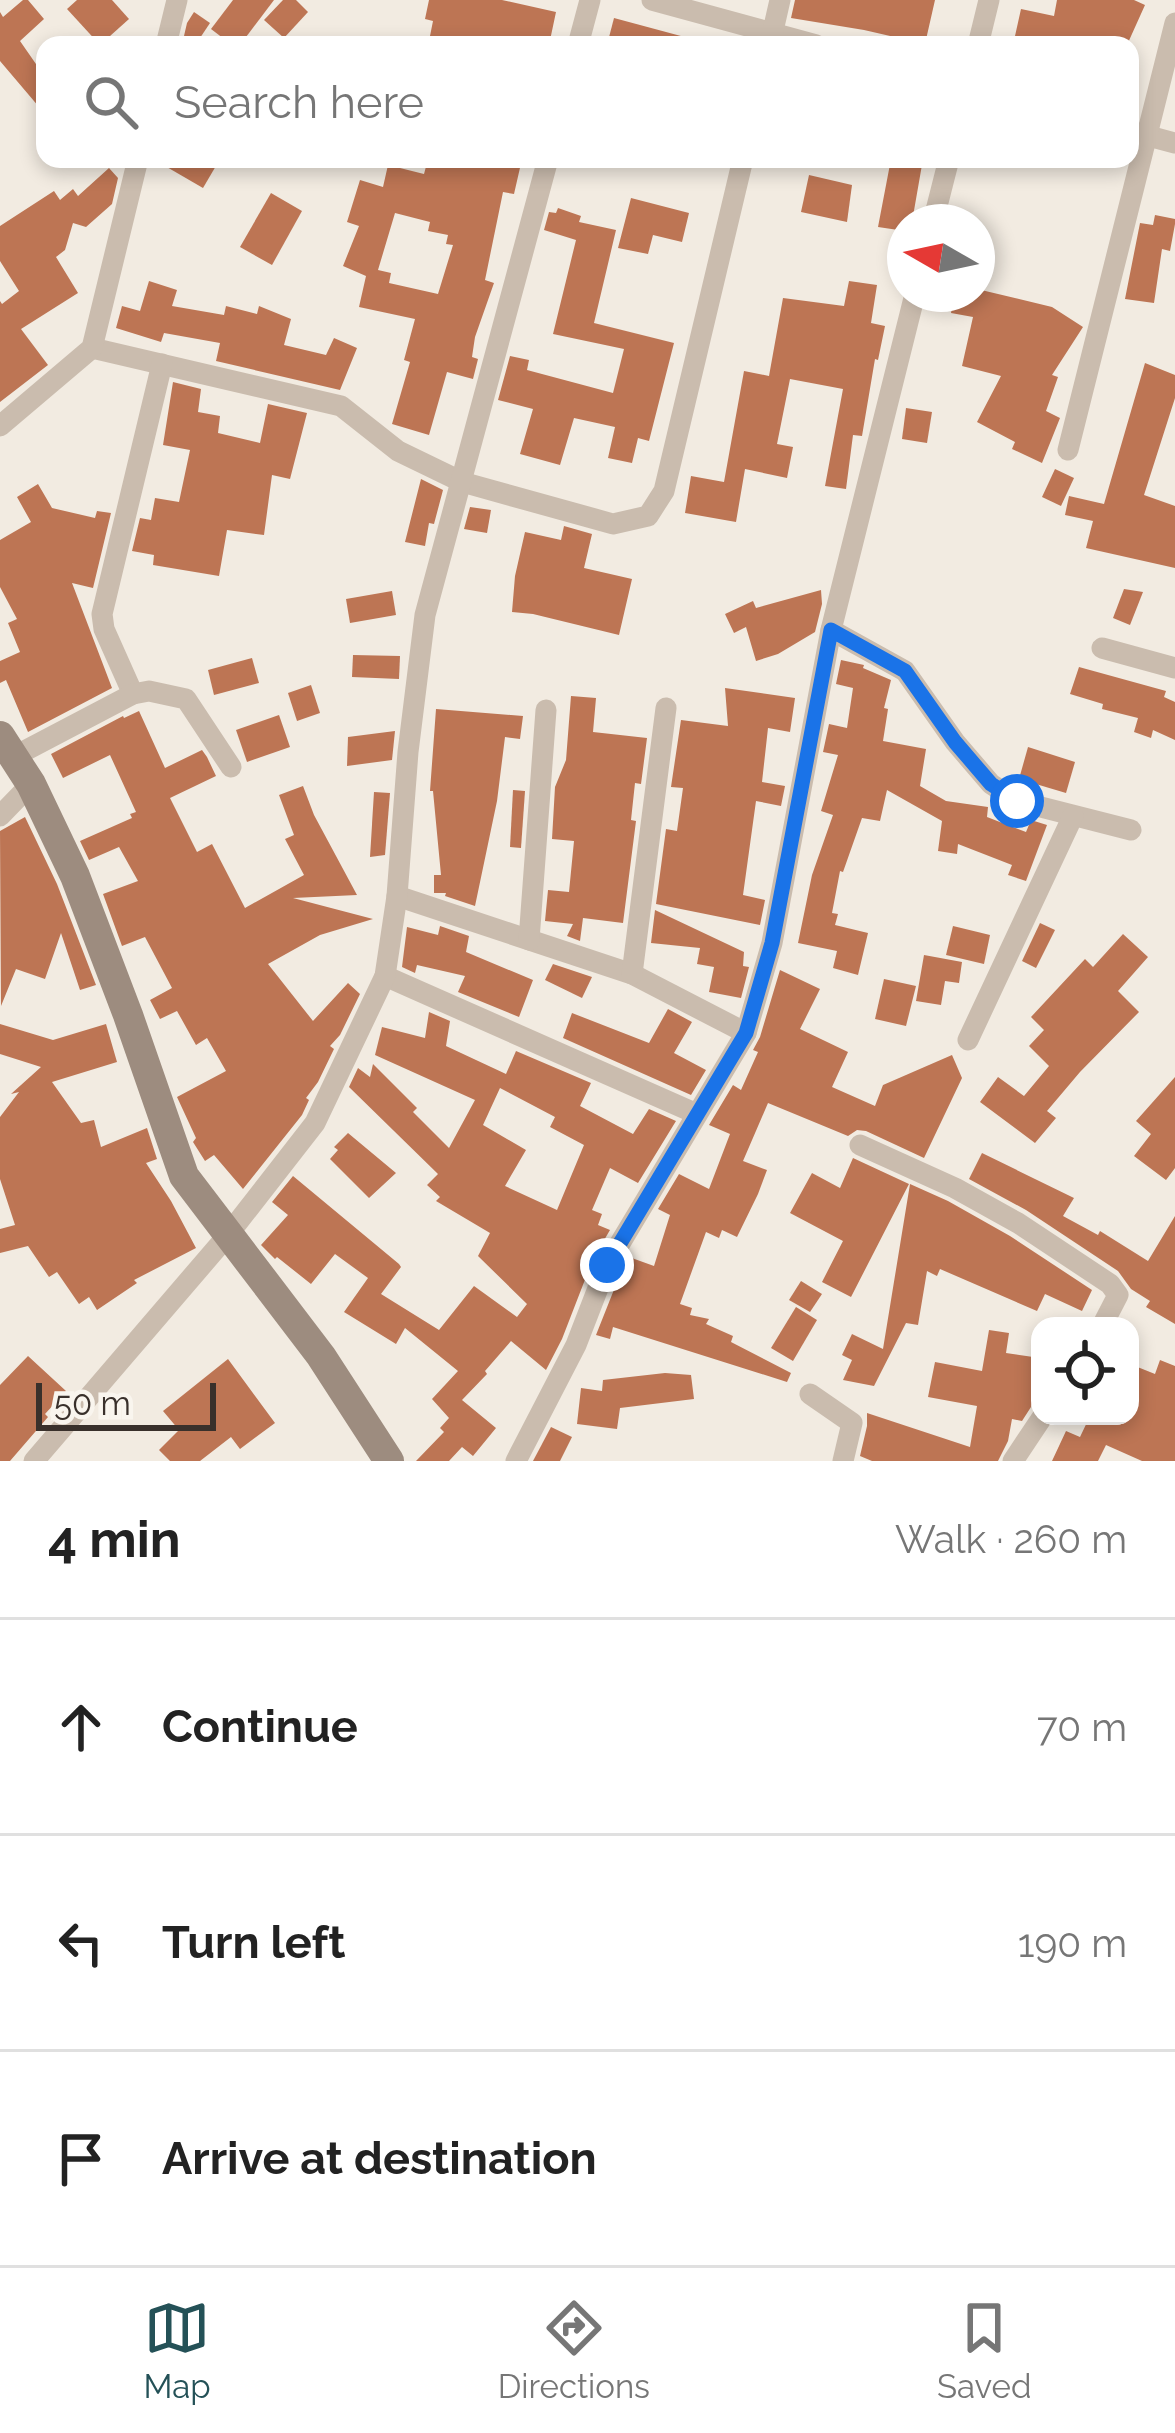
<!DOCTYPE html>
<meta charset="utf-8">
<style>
:root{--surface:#fff;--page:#f6f6f6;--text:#222;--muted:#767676;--line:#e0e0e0;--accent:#245157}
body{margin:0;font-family:Raleway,sans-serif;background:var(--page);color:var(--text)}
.controls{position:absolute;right:36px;bottom:36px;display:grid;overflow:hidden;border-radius:24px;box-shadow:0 6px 18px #0003}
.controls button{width:108px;height:108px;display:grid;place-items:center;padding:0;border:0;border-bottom:3px solid var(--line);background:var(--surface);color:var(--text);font:60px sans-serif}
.compass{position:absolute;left:887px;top:204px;width:108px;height:108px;border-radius:50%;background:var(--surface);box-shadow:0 6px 18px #0003;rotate:279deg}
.scale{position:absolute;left:36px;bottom:30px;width:180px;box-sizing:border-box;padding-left:12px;border:6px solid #39302b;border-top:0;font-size:33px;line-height:42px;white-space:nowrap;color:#39302b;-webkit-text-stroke:9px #f9f5ee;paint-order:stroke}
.stop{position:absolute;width:36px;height:36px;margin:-27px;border:9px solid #1a73e8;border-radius:50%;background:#fff}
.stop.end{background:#1a73e8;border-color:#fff;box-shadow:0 3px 12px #0008}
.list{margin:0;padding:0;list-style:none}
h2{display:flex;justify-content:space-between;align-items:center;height:156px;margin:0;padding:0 48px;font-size:51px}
h2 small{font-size:39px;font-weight:400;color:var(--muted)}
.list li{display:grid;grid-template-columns:78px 1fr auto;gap:36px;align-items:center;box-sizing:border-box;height:216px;padding:0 48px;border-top:3px solid var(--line)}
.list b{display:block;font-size:45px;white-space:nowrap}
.list em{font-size:39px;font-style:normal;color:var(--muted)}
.icon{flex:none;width:66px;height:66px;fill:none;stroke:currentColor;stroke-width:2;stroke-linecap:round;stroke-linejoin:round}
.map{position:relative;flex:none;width:1175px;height:1461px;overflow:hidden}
.search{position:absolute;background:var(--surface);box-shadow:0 6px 18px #0003;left:36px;right:36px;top:36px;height:132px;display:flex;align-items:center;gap:30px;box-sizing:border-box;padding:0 42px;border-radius:24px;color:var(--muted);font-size:45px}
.sheet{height:804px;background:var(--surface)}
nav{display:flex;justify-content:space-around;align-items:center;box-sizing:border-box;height:168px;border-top:3px solid var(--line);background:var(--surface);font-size:33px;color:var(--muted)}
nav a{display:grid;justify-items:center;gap:6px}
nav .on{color:var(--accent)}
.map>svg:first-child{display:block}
.building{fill:#bd7554;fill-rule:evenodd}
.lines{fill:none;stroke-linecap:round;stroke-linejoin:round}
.street{stroke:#cabcae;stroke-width:21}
.secondary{stroke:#9d8c7f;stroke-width:30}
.route{stroke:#1a73e8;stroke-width:15}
</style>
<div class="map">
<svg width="1175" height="1461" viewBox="0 0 1175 1461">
<rect width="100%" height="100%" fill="#f2ebe1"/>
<g class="building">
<path d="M23 0H28L44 19 20 41 45 77V114L0 61V12L3 17Z"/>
<path d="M77 0H112L129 19 100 45 67 9Z"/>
<path d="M233 0H274L240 45H232L211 29Z"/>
<path d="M283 0H296L308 12 284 38 264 20Z"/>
<path d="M429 0H502L556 12 549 45H475L430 36 433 21 425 19Z"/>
<path d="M795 0H935L925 44 864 30 791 18Z"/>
<path d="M1057 0H1134L1145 5 1127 45H1085L1068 41 1067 45H1013L1021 9 1054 16Z"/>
<path d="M194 12 210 23 196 44 184 36 187 23Z"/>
<path d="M614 18 692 39 691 45H607Z"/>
<path d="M153 159H220L203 188Z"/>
<path d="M428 159H522L514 194 503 192 485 280 494 283 475 337 472 357 478 359 473 379 447 372 429 435 392 424 410 362 404 360 415 319 359 307 366 276 343 266 359 226 347 222 360 180 383 187 388 165 424 174ZM395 213 430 222 428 231 448 235 446 244 453 245 438 294 389 283 391 273 378 270Z"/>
<path d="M891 159H923L912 222H905V231L878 227Z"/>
<path d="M109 168 118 178 112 204 86 227 73 223 65 250 56 257 78 293 21 329 48 365 0 402V301L2 304 19 291 0 261V226L54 191 60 200 73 189 78 196Z"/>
<path d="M809 175 852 185 847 222 801 212Z"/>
<path d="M271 193 302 211 272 265 240 247Z"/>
<path d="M631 198 689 213 682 242 653 235 648 254 618 248Z"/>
<path d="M558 208 581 216 579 222 616 230 594 323 674 343 649 441 638 438 632 463 608 458 615 427 574 418 560 465 520 454 533 409 498 400 510 356 529 360 527 370 613 393 624 349 553 334 576 240 544 230 549 212 556 213Z"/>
<path d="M1155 215 1175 219V224L1170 251 1162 249 1154 303 1125 299 1140 223 1153 225Z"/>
<path d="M149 281 177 290 172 306 224 315 226 306 257 314 259 306 291 319 284 345 326 355 334 338 357 348 340 390 216 361 220 343 164 333 161 342 116 328 122 306 140 311Z"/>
<path d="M849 281 877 285 871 323 885 326 878 360 875 359 862 436 853 435 846 489 825 486 843 389 790 379 777 444 793 447 787 478 745 469 736 522 685 513 691 476 724 482 744 371 769 376 783 298 844 306Z"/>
<path d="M977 289 1052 307 1083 327 1052 375 1058 377 1046 411 1060 418 1042 463 1012 449 1015 442 977 422 1001 376 962 366 973 317 951 313 955 294H977Z"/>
<path d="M1145 363 1175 375V398L1144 495 1175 506V568L1086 548 1093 521 1065 515 1069 496 1104 504Z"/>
<path d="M173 382 201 389 198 412 220 416 218 433 260 443 268 404 307 413 290 479 272 475 264 535 227 530 219 576 153 565 154 555 132 551 140 518 151 520 155 498 179 502 190 450 163 445Z"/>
<path d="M906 408 932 412 927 443 902 439Z"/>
<path d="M1055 469 1074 478 1061 506 1042 497Z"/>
<path d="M421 479 443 490 434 524 429 523 425 546 405 542Z"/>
<path d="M38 484 52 508 95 518 97 511 111 513 93 588 72 583 112 688 28 732 6 680 0 683V661L20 652 8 623 17 619 0 587V540L31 522 17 497Z"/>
<path d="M470 507 491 510 487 533 464 529Z"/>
<path d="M564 526 592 534 584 568 632 579 619 635 533 614 512 612 515 576 525 532 561 540Z"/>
<path d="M1124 589 1143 592 1130 625 1113 618Z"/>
<path d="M821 590 822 604 815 632 778 654 756 661 746 627 734 633 725 614 753 601 756 608Z"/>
<path d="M392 591 396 615 350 623 346 599Z"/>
<path d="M353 655 400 656 399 679 352 677Z"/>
<path d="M252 658 259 683 214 695 208 670Z"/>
<path d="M841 660 864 665 863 668 891 680 884 708 888 709 883 741 926 749 920 786 946 801 988 807 987 817 1026 832 1031 820 1047 825 1026 881 1008 875 1012 865 958 844 957 854 938 851 942 821 887 790 880 821 862 818 843 872 840 871 832 913 838 914 835 925 868 933 858 975 833 968 837 951 798 943 812 875 833 815 821 811 838 755 823 752 829 724 847 728 853 688 836 684Z"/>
<path d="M1079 667 1166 691 1164 697 1175 702V740L1153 730 1151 738 1134 732 1138 718 1102 709 1103 704 1070 694Z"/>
<path d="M311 685 320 713 297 721 288 693Z"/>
<path d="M725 688 795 698 790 732 768 728 762 782 785 786 781 806 756 801 743 895 765 900 760 925 656 904 666 829 677 831 683 788 671 787 681 720 728 726Z"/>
<path d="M571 696 596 698 593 732 647 738 641 784 635 783 631 820 636 821 623 923 583 918 580 941 567 936 573 924 545 921 548 890 569 892 574 841 552 839 555 787 566 760Z"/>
<path d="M436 709 523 716 520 739 505 737 497 801 475 906 445 896 446 893H434V875H441L433 791H430Z"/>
<path d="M139 711 165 768 202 750 207 757 216 776 170 798 197 852 212 844 245 908 304 875 285 839 294 835 279 795 303 786 314 815 357 895 293 898 373 919 320 935 268 964 313 1021 348 983 360 994 340 1035 330 1046 334 1049 318 1082 306 1098 309 1100 302 1115 243 1189 214 1155 205 1161 193 1142 196 1138 177 1097 226 1071 207 1038 196 1045 177 1011 160 1019 150 1000 172 988 145 937 122 946 103 894 138 881 119 847 89 860 80 841 132 818 130 814 136 812 110 755 63 778 51 754 123 716 124 718Z"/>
<path d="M279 715 290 747 247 762 236 730Z"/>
<path d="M395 731 392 760 347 766 348 737Z"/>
<path d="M1028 747 1075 762 1066 793 1019 779Z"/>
<path d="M513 790 525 791 521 848 510 847Z"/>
<path d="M374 792 390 793 385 855 370 857Z"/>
<path d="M25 817 57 884 96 985 80 990 61 933 45 979 16 969 1 1006 0 831Z"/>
<path d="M655 910 744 952 743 966 749 967 741 998 709 992 714 967 697 964 700 948 651 943Z"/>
<path d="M1040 923 1055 930 1036 968 1022 961Z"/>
<path d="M440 926 469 936 466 952 533 980 519 1017 458 992 465 976 417 965 415 973 402 967 407 927 438 935Z"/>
<path d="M953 926 990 935 984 964 946 955Z"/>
<path d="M1123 934 1148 957 1118 991 1139 1012 1080 1072 1047 1111 1056 1118 1035 1143 980 1102 998 1077 1024 1096 1049 1066 1029 1046 1044 1030 1031 1017 1085 959 1093 967Z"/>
<path d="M924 955 962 962 959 983 945 981 941 1005 916 1001Z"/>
<path d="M553 964 592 977 582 998 545 980Z"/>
<path d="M780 970 820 989 800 1029 848 1052 832 1087 875 1106 883 1085 952 1055 962 1078 924 1158 866 1131 857 1130 848 1136 768 1103 743 1161 767 1170 758 1194 737 1237 722 1230 719 1238 706 1232 680 1304 692 1308 690 1315 709 1319 706 1324 733 1336 731 1342 791 1373 787 1382 613 1327 610 1339 596 1335 621 1272 629 1257 654 1266 670 1215 658 1209 679 1174 709 1189 730 1134 709 1125 733 1085 741 1090 758 1052 753 1050 760 1037Z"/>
<path d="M884 979 916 986 906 1026 875 1019Z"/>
<path d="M668 1009 692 1022 674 1053 706 1070 691 1095 563 1038 572 1013 649 1043Z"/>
<path d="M429 1012 450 1021 446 1046 506 1074 516 1051 591 1083 580 1106 633 1134 649 1109 676 1121 638 1183 610 1168 592 1210 602 1214 598 1225 610 1230 593 1259 562 1339 546 1370 511 1341 485 1371 487 1374 462 1400 496 1428 473 1456 462 1447 449 1461H416L444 1432 440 1428 449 1418 432 1399 458 1371 405 1328 396 1344 344 1312 368 1278 335 1254 311 1284 277 1257 275 1259 261 1245 288 1215 272 1202 293 1176 399 1264 401 1267 381 1294 439 1330 474 1286 517 1317 527 1304 478 1256 490 1233 436 1201 440 1197 427 1185 438 1174 349 1087 358 1068 370 1077 373 1064 417 1108 413 1112 449 1148 475 1100 375 1055 382 1027 425 1038ZM500 1088 555 1117 550 1127 584 1145 557 1210 505 1186 526 1150 483 1125Z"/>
<path d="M0 1024 53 1040 106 1024 117 1062 52 1082 81 1123 94 1120 101 1147 147 1128 157 1159 146 1163 171 1201 196 1248 134 1280 137 1283 97 1310 89 1297 79 1304 57 1272 49 1277 28 1246 0 1253V1229L15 1225 0 1179V1117L19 1092 11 1094 41 1067 0 1054Z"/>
<path d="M1175 1077V1168L1166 1180 1134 1156 1151 1134 1136 1121Z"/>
<path d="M348 1133 396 1173 369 1198 330 1159 338 1150 334 1147Z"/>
<path d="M982 1153 1074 1198 1063 1216 1098 1235 1100 1231 1148 1261 1175 1216V1324L1146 1307 1150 1301 1131 1289 1118 1271 1026 1210 969 1179Z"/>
<path d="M853 1158 909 1184 851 1297 822 1282 843 1241 790 1213 812 1173 840 1188Z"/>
<path d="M910 1184 948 1201 1010 1236 1092 1290 1082 1311 1045 1294 1037 1311 940 1269 937 1276 927 1271 918 1325 906 1323 874 1386 843 1380 852 1360 842 1355 852 1334 883 1349Z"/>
<path d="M801 1281 822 1294 810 1312 789 1300Z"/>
<path d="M796 1307 817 1320 793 1361 771 1348Z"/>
<path d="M989 1330 1009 1333 1006 1353 1040 1358V1391L1034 1390 1031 1407 1022 1421 1012 1419 1008 1441 998 1461H872L860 1456 867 1426V1413L970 1447 977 1406 928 1397 935 1362 982 1371Z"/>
<path d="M28 1356 66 1391 45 1414 48 1417 10 1461H0V1385Z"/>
<path d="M228 1359 275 1423 240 1449 231 1437 200 1461H170L159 1450 179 1430 163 1411Z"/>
<path d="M1160 1360 1175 1366V1461H1142L1106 1445 1098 1461H1052L1066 1431 1080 1437 1090 1416H1130V1364L1155 1374Z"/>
<path d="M665 1373 691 1375 694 1399 620 1408 617 1429 577 1424 581 1388 602 1391 603 1380Z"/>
<path d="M551 1427 572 1437 560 1461H533Z"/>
</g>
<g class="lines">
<g class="street">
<path d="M652 0 816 45"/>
<path d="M770 44 780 0"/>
<path d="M166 45 177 0"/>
<path d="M578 45 590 0"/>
<path d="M978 45 989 0"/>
<path d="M1130 131 1175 143"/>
<path d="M933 222 949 159"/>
<path d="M92 348 341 406 398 451 462 482 613 524 648 516 664 491 743 159"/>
<path d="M0 426 92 348 138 159"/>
<path d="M1068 450 1175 23"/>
<path d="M831 630 905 671 955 742 991 784 1017 801 1131 830"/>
<path d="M1102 648 1175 668"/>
<path d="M133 694 104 629 102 614 162 364"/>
<path d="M13 757 133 694 149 691 186 699 231 767"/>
<path d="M0 816 31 784"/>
<path d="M397 896 632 974 746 1033"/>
<path d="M529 940 546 710"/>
<path d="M632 974 666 708"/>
<path d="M385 976 697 1114"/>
<path d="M968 1040 1073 816"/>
<path d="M860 1145 955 1188 1018 1223 1110 1284 1118 1295 1102 1326"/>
<path d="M810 1394 852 1423 843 1461"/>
<path d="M34 1461 227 1236 315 1123 385 976 397 896 408 752 425 615 548 159"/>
<path d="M516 1461 576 1345 607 1265 746 1033 772 943 831 630 915 294"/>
<path d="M1013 1461 1043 1416"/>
</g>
<path class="secondary" d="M0 736 31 784 75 876 128 1015 184 1176 321 1356 389 1461"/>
</g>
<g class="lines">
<path class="route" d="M607 1265 746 1033 772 943 831 630 905 671 955 742 991 784 1017 801"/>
</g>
</svg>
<div class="controls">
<button><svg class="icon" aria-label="locate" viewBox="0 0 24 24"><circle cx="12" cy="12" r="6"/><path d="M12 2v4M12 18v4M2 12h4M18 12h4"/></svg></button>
</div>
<svg class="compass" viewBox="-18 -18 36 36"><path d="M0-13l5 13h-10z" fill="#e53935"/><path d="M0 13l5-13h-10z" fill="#767676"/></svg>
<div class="scale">50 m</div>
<div class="stop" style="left:1017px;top:801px"></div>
<div class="stop end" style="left:607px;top:1265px"></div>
<div class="search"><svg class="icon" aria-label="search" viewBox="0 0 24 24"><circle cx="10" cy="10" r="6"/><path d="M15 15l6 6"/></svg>Search here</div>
</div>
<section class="sheet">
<h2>4 min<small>Walk · 260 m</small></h2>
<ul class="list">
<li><svg class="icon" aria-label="ahead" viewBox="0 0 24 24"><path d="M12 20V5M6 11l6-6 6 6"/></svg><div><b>Continue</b></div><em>70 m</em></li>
<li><svg class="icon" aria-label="left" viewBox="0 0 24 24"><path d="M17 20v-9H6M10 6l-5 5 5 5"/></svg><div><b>Turn left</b></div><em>190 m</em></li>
<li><svg class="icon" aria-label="arrive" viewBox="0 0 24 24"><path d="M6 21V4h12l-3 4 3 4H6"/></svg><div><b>Arrive at destination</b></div></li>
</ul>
</section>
<nav>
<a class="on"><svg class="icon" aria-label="map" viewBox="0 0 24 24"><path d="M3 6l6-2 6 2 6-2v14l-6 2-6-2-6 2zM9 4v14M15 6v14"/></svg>Map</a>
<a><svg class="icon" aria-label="directions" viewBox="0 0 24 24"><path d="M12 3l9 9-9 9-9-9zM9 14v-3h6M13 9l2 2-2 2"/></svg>Directions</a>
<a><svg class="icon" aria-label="saved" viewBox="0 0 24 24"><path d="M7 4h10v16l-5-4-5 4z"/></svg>Saved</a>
</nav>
